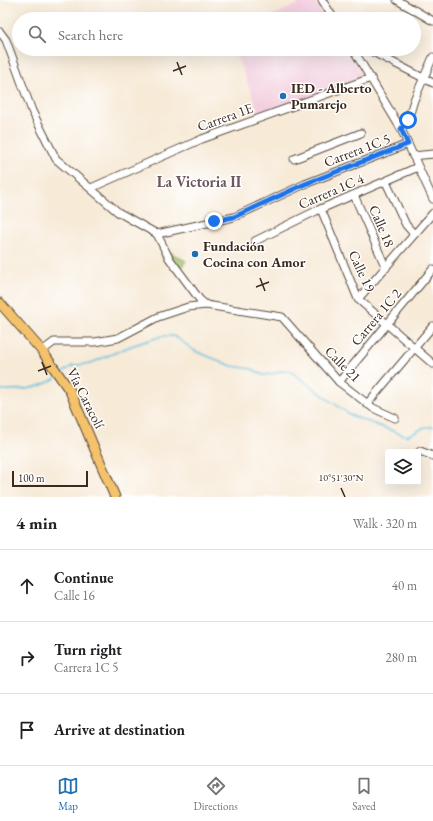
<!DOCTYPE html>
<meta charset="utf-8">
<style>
:root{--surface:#fff;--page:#f6f6f6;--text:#202124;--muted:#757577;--line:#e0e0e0;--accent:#1f6fb2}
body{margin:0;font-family:"EB Garamond",serif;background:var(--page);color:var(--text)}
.controls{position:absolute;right:12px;bottom:12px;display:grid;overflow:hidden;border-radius:4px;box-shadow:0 4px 16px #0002}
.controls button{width:36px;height:36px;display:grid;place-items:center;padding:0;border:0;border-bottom:1px solid var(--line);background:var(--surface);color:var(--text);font:20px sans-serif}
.scale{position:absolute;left:12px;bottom:10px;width:76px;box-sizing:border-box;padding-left:4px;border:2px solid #3b2a1e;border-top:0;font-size:11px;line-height:14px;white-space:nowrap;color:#3b2a1e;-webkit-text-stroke:3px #fff;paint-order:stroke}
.stop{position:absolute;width:12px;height:12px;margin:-9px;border:3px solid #1a73e8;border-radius:50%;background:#fff}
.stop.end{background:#1a73e8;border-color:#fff;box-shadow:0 1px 4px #0008}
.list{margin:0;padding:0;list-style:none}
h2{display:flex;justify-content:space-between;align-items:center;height:52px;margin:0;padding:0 16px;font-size:17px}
h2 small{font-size:13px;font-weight:400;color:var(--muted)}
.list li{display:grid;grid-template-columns:26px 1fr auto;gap:12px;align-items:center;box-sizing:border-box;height:72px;padding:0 16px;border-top:1px solid var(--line)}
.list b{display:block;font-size:15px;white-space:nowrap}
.list p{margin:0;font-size:13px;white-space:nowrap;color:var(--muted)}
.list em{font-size:13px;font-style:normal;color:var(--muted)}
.icon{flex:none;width:22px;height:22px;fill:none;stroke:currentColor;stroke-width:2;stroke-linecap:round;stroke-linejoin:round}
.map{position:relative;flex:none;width:433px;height:497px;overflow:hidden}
.search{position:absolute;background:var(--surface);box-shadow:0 4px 16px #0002;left:12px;right:12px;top:12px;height:44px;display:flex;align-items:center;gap:10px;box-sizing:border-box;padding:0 14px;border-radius:22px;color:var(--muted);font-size:15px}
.sheet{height:268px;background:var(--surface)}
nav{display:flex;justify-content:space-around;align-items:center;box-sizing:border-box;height:56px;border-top:1px solid var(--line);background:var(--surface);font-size:11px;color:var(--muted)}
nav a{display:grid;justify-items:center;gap:2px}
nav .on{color:var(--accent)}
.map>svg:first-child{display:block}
.built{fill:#f3cfdf}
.green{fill:#a3c169;stroke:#6f7644}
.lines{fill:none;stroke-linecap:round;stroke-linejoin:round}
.stream{stroke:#5fbfde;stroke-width:1.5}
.minor-casing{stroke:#57473a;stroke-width:9}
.major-casing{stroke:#57473a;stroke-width:11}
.minor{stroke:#fff;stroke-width:7}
.major{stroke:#f4c26a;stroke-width:9}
.route{stroke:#1a73e8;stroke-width:5}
.ticks{fill:none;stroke:#3b2a1e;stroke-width:1.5}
.poi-dot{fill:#1f6fb2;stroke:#fff;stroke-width:1.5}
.labels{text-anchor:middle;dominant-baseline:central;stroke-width:3;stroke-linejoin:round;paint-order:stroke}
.poi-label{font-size:14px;font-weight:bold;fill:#3b2a1e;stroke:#fff;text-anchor:start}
.street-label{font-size:14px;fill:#3b2a1e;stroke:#fff}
.neighbourhood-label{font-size:15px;font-weight:bold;fill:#6c585e;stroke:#fff}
.ticks-label{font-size:10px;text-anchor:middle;fill:#3b2a1e;stroke:#fff;stroke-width:3;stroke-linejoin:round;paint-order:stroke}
</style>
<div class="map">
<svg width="433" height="497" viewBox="0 0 433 497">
<rect width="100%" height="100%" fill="#fff"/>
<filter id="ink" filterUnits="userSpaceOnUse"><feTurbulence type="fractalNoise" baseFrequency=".025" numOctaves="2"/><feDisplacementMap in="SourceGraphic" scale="8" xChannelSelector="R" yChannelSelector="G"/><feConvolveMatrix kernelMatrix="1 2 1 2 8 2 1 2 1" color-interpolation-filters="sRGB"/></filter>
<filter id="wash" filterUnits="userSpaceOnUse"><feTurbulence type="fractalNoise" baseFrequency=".012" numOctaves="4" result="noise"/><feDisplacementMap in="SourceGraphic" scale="16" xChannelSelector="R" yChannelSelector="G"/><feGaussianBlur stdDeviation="0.9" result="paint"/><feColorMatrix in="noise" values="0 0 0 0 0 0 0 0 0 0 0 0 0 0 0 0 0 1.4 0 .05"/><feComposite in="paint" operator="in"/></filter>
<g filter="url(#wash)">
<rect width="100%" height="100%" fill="#f7ead7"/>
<g class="built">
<path d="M308 0H314L326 19H264Z"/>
<path d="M225 49H346L364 78 260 115 235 51Z"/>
</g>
<path class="green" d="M169 252 186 261 181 268 168 255Z"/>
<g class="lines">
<g class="stream">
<path d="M62 373 72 366 91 363 131 346 162 336H174L195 351 232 366 252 369 263 375 272 374 281 371H290L350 415 406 436 426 427H433"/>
<path d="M0 390C22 390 37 390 56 378"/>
</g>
</g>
</g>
<g filter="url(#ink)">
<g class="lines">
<defs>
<g id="minor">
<path d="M322 0 334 19"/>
<path d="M397 0 433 21"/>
<path d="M0 32 6 40 32 111 56 159 118 212 157 234 169 258 200 300 206 305 282 317 339 382 373 408 395 418"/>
<path d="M353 49 401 129 433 199"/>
<path d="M367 49 433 83"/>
<path d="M401 129 408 120 414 100 433 57"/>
<path d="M413 156 433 154"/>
<path d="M294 159 361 133"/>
<path d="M386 182 406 225 414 234"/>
<path d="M91 188 202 139 371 78"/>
<path d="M354 195 386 268"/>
<path d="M321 209 358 299 433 364"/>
<path d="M157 234 234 217 305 184 408 144"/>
<path d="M255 241 316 211 418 167"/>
<path d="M358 299 433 213"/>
<path d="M42 351 54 342H95L118 338 158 317 188 307 206 305"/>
<path d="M339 382 433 269"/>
<path d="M367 404 433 326"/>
<path d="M420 451 433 456"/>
</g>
<path id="major" d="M0 303 42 351 70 391 115 497"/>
</defs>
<use href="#minor" class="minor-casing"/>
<use href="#major" class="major-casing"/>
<use href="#minor" class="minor"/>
<use href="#major" class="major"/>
</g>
</g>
<g class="lines" filter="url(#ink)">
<path class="route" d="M214 221 234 217 305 184 408 144 401 129 408 120"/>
</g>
<path class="ticks" d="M177 62 182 75M173 71 186 66M260 278 265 291M256 287 269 282M42 362 47 375M38 371 51 366M341 488 345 497"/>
<g class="poi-dot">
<circle cx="283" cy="96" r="4"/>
<circle cx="195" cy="254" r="4"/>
</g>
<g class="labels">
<g class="poi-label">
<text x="291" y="88">IED - Alberto<tspan x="291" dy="16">Pumarejo</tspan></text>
<text x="203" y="246">Fundación<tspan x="203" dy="16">Cocina con Amor</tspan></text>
</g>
<g class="street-label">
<text transform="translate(225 117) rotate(-20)">Carrera 1E</text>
<text transform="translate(357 150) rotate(-21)">Carrera 1C 5</text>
<text transform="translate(331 191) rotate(-23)">Carrera 1C 4</text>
<text transform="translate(382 226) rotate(67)">Calle 18</text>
<text transform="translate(362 271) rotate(65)">Calle 19</text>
<text transform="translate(376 317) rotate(-50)">Carrera 1C 2</text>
<text transform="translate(343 364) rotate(45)">Calle 21</text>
<text transform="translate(86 398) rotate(63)">Vía Caracolí</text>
</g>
<g class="neighbourhood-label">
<text x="199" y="181">La Victoria II</text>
</g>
</g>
<g class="ticks-label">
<text x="341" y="481">10°51'30"N</text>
</g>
</svg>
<div class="controls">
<button><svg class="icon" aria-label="layers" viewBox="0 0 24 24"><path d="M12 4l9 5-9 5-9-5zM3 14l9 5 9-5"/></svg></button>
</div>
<div class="scale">100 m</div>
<div class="stop" style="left:408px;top:120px"></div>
<div class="stop end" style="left:214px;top:221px"></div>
<div class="search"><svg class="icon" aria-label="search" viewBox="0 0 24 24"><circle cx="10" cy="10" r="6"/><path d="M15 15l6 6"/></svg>Search here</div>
</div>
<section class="sheet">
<h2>4 min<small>Walk · 320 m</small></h2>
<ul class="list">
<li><svg class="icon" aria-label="ahead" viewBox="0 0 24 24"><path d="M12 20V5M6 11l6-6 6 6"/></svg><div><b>Continue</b><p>Calle 16</p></div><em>40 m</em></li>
<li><svg class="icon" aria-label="right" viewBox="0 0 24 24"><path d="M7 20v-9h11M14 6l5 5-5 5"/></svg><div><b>Turn right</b><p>Carrera 1C 5</p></div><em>280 m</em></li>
<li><svg class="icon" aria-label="arrive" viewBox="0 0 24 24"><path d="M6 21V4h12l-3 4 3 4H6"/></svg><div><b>Arrive at destination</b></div></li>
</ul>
</section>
<nav>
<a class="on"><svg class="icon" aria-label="map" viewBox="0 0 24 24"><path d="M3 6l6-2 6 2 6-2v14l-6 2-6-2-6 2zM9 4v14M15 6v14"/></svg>Map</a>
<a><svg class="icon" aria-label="directions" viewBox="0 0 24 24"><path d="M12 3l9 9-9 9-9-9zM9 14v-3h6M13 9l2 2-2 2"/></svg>Directions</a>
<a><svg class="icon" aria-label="saved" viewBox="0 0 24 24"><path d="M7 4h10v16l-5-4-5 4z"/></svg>Saved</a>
</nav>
